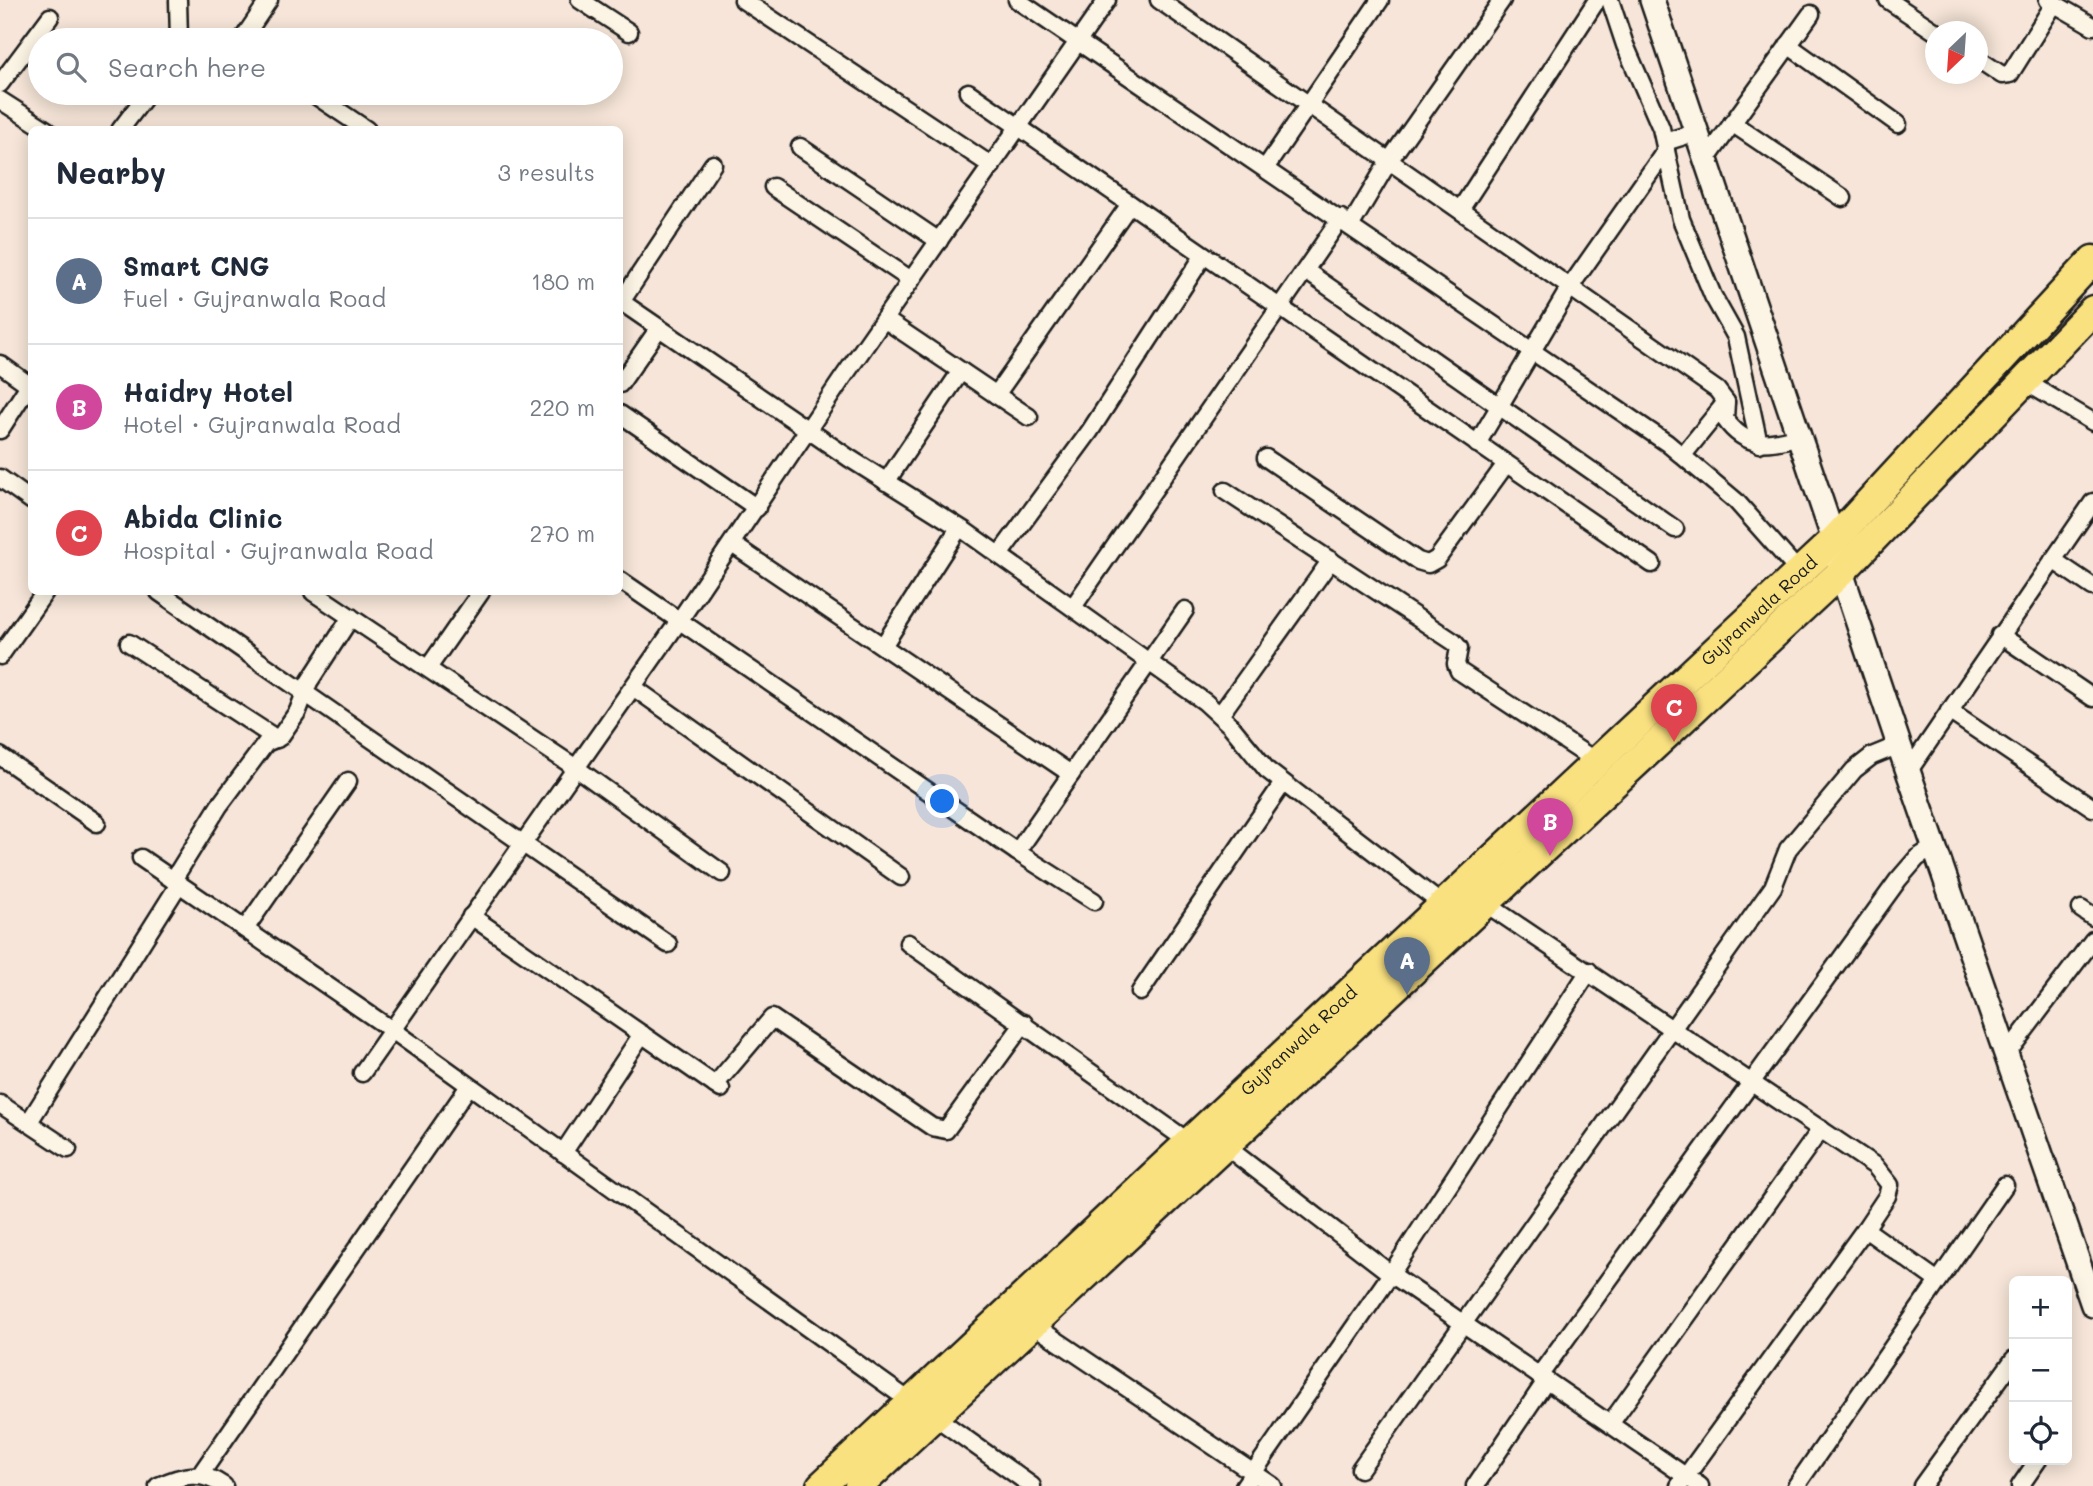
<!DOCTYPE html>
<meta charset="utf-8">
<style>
:root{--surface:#fff;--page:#f6f6f7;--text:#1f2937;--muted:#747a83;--line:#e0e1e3;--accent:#c8321e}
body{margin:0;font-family:Mali,sans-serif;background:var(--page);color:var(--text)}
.controls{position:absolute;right:21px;bottom:21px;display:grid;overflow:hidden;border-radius:10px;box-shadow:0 4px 18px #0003}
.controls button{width:63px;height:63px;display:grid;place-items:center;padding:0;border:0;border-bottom:2px solid var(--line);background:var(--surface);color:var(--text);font:35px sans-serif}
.compass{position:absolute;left:1925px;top:21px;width:63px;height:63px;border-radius:50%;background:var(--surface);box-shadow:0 4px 18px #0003;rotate:205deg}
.you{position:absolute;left:943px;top:802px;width:24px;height:24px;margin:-18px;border:5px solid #fff;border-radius:50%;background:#1a73e8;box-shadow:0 0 0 10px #1a73e833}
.badge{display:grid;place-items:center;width:46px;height:46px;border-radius:50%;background:var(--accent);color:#fff;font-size:23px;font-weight:700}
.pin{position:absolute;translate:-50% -58px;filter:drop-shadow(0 2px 4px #0008)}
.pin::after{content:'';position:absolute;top:37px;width:24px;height:21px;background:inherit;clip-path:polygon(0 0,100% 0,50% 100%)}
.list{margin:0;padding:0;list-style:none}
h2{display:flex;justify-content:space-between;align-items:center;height:91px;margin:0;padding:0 28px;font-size:30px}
h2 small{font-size:23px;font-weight:400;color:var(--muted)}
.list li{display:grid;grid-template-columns:46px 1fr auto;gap:21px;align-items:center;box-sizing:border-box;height:126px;padding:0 28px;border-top:2px solid var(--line)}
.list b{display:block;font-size:26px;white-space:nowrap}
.list p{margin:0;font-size:23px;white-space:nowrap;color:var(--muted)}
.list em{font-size:23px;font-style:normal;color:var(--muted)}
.icon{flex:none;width:38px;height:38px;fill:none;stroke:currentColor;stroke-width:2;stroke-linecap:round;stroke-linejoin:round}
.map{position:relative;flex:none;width:2093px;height:1486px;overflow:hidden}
.search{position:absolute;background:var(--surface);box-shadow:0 4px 18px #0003;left:28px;top:28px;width:595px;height:77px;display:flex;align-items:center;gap:18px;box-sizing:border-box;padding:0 24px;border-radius:38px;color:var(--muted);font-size:26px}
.panel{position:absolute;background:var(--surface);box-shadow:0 4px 18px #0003;left:28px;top:126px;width:595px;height:469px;border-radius:10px}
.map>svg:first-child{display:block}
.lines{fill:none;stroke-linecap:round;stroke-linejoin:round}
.street-casing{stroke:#1c1c1c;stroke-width:21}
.secondary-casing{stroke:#1c1c1c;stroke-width:28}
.highway-casing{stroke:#1c1c1c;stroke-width:33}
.street{stroke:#fcf5e5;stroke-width:16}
.secondary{stroke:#fcf5e5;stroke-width:23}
.highway{stroke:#fae180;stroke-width:28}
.labels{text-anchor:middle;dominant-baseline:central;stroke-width:7;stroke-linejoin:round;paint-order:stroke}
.street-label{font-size:18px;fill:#1c1c1c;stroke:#fcf5e5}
</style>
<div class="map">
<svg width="2093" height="1486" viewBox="0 0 2093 1486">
<rect width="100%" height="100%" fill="#f6e5d8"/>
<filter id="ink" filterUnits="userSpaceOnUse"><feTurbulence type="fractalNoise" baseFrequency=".0143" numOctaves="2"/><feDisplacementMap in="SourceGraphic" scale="14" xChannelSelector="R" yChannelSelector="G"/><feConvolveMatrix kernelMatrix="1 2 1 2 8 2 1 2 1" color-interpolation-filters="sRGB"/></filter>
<g filter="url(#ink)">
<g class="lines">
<defs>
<g id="street">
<path d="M178 0 179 40"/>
<path d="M580 0 629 32"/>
<path d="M743 0 992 166"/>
<path d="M1017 0 1667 443 1736 501 1799 572"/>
<path d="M1159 0 1717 390 1726 402 1725 419C1746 449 1769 445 1799 436"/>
<path d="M1610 0 1625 45 1661 128 1681 219 1713 296 1736 337 1759 444"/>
<path d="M1888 0 1936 32"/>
<path d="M2048 0 2093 26"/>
<path d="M242 40 269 0"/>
<path d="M1788 45 1898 124"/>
<path d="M1978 59 2002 75 2010 74 2054 4"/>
<path d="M0 84 50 17"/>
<path d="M968 92 1652 564"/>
<path d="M312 93 367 130"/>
<path d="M0 100 47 130"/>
<path d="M1732 123 1843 198"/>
<path d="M120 130 148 93"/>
<path d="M1665 142 1697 132"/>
<path d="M800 147 939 241"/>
<path d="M1706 160 1811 14"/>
<path d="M1266 167 1380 0"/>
<path d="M773 187 911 280"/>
<path d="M1460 210 1597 0"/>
<path d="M1351 225 1389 161 1502 0"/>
<path d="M1306 271 1675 529"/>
<path d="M620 301 849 458 965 531 1205 702 1230 725 1267 770 1443 905"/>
<path d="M621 302 713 164"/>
<path d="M884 319 1029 417"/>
<path d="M0 364 32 387"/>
<path d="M2024 381 2093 422"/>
<path d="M620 384 659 328"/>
<path d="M996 395 1130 204"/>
<path d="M620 414 757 508"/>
<path d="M0 430 29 385"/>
<path d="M1477 444 1570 287 1666 150"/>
<path d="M1683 455 1726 402"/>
<path d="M1266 458 1418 561 1428 564 1437 559 1506 464"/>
<path d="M0 478 32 501"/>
<path d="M886 482 961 371"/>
<path d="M1225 491 1454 642 1459 648 1456 664 1459 671 1597 762"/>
<path d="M732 544 1071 774"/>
<path d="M999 555 1090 431 1204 255"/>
<path d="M2053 560 2093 587"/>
<path d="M620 580 1017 852 1094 901"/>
<path d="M159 592 668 944"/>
<path d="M313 592 576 768 722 873"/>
<path d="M1073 607 1341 218"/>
<path d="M2000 635 2093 698"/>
<path d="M129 643 277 739"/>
<path d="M883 646 959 528"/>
<path d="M0 656 45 592"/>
<path d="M428 668 481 592"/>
<path d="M633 687 901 877"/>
<path d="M1949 711 2093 808"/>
<path d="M1220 715 1331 560"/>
<path d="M0 756 97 823"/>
<path d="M1908 772 2093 502"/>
<path d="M1017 852 1185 610"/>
<path d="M141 858 392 1030 911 1402"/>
<path d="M173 880 219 806 266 743 280 737 298 711 309 682 351 617"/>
<path d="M1485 903 1875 1166 1890 1185 1887 1196 1865 1229 1679 1486"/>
<path d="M2081 909 2093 917"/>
<path d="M471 916 721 1089"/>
<path d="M245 929 348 781"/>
<path d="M908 943 1189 1142"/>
<path d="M1140 992 1283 783"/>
<path d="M2006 1055 2093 940"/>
<path d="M362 1073 679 621 842 379 1107 0"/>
<path d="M715 1085 772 1018 932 1127 946 1130 1024 1023"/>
<path d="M0 1104 68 1149"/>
<path d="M29 1122 179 884"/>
<path d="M1224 1145 1391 1274 1700 1486"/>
<path d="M563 1153 642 1034"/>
<path d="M1865 1229 1938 1281"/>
<path d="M1032 1324 1273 1486"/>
<path d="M1539 1376 1898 880 1917 858 1934 847"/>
<path d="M934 1416 1032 1486"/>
<path d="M1610 1424 1821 1129"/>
<path d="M1360 1469 1773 887 1788 849 1854 770 1872 756 1899 745"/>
<path d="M200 1475 469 1086"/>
<path d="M158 1486C182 1475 201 1470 224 1486"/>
<path d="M1244 1486 1391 1274 1589 971"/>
<path d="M1475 1486 1546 1381"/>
<path d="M1796 1486 2005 1185"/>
<path d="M1922 1486 2014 1359"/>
<path d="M2020 1486 2038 1460"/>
</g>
<path id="secondary" d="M1652 0 1834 540 1841 572 1899 745 2093 1305"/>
<g id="highway">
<path id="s1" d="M821 1486 1834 540 2093 260"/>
<path d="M859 1486 1841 572 2093 310"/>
</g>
</defs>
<use href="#street" class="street-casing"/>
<use href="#secondary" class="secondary-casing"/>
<use href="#highway" class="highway-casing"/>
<use href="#street" class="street"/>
<use href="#secondary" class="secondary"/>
<use href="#highway" class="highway"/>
</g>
</g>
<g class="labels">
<g class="street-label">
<text stroke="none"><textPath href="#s1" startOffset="1283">Gujranwala Road</textPath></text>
<text stroke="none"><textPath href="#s1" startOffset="653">Gujranwala Road</textPath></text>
</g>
</g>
</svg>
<div class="controls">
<button>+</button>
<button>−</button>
<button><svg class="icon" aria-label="locate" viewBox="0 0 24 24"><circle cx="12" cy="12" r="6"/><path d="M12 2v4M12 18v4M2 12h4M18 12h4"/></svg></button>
</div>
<svg class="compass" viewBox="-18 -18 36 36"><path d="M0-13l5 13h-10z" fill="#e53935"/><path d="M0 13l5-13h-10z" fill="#747a83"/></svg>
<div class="you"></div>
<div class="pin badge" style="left:1407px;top:995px;background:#5c6f8a">A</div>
<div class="pin badge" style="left:1550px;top:856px;background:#d1479c">B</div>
<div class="pin badge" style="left:1674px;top:742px;background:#e0444e">C</div>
<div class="search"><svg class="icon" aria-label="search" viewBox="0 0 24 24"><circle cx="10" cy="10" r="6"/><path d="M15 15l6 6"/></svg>Search here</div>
<section class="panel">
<h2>Nearby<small>3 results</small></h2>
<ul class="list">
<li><span class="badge" style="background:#5c6f8a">A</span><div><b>Smart CNG</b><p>Fuel · Gujranwala Road</p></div><em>180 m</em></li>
<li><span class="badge" style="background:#d1479c">B</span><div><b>Haidry Hotel</b><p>Hotel · Gujranwala Road</p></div><em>220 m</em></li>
<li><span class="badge" style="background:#e0444e">C</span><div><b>Abida Clinic</b><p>Hospital · Gujranwala Road</p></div><em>270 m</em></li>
</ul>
</section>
</div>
